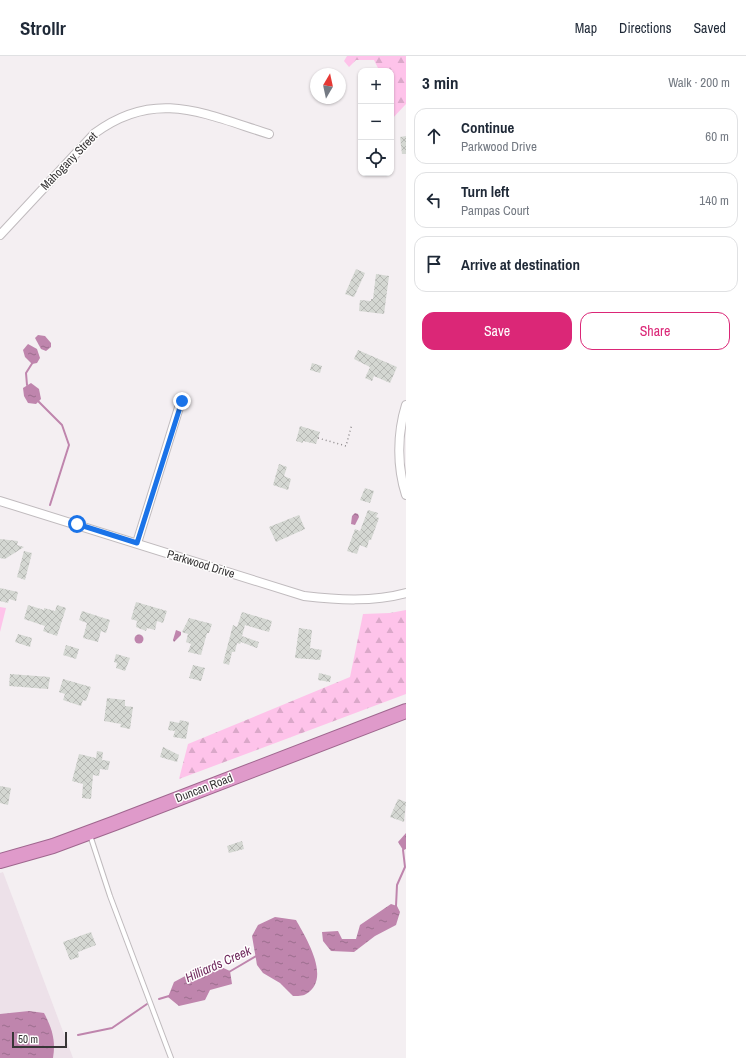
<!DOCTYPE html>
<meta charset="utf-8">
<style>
:root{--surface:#fff;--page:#f2f2f3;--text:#1f2937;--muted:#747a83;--line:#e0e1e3;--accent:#db2777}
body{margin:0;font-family:"Archivo Narrow",sans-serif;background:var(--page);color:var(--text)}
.controls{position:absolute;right:12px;top:12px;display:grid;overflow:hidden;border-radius:8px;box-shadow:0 1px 3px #0004}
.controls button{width:36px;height:36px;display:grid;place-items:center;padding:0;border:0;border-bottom:1px solid var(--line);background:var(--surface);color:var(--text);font:20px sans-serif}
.compass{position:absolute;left:310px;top:12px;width:36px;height:36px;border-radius:50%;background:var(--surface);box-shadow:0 1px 3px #0004;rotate:9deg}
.scale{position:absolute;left:12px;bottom:10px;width:55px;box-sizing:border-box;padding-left:4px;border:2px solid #373536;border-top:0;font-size:11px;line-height:14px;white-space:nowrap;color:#373536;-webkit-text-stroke:3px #fffefe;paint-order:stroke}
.stop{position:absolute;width:12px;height:12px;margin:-9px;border:3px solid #1a73e8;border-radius:50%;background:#fff}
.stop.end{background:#1a73e8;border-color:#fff;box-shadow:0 1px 4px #0008}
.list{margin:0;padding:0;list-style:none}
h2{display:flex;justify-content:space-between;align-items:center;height:52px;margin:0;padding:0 16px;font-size:17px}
h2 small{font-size:13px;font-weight:400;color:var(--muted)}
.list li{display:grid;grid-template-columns:26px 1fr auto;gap:12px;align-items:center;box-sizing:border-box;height:56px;margin:0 8px 8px;padding:0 8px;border:1px solid var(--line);border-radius:12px}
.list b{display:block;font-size:15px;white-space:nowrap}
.list p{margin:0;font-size:13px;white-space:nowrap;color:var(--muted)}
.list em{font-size:13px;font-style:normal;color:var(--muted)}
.actions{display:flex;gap:8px;padding:12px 16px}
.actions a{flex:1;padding:9px 0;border:1px solid var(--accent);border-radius:12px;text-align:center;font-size:14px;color:var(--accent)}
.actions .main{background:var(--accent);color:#fff}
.icon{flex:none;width:22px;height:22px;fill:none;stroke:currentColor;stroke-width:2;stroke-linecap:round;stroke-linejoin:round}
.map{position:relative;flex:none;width:406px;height:1002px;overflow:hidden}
header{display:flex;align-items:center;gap:24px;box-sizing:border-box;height:56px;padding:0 20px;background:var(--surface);border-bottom:1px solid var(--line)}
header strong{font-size:19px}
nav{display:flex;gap:22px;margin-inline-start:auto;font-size:14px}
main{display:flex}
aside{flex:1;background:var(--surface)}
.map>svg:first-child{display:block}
.built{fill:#ede1e9}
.forest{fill:url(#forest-firs)}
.pitch{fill:#fec3ea}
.water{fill:url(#water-ripples)}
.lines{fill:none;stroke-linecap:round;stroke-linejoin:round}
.stream{stroke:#bf85ad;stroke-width:2}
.building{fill:url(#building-cross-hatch)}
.service-casing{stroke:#c0bbbe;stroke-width:6}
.minor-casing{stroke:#c0bbbe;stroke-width:10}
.trunk-casing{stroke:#9f668e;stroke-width:16}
.path{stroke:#8e8a8c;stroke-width:1.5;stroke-dasharray:1 3;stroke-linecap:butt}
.service{stroke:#fff;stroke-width:4}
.minor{stroke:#fff;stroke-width:8}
.trunk{stroke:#df9aca;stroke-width:14}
.route{stroke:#1a73e8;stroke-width:5}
.labels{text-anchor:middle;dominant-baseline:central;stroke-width:3;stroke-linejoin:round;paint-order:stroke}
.street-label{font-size:12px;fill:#373536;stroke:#fffefe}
.water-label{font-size:13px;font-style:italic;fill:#722d60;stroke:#fffefe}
</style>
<header>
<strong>Strollr</strong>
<nav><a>Map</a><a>Directions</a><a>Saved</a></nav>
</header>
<main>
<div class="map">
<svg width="406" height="1002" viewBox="0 0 406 1002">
<defs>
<pattern id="forest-firs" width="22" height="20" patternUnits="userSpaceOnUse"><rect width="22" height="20" fill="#fec3ea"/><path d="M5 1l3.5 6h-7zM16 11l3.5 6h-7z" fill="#daa8c9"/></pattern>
<pattern id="water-ripples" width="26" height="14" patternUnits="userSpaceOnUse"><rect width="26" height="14" fill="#bf85ad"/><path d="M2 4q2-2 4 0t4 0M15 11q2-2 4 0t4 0" fill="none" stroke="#9c6e8e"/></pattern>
<pattern id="building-cross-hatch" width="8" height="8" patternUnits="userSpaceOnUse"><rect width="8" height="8" fill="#d4d7d2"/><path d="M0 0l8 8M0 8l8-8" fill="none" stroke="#b7b9b5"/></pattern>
</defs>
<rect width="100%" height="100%" fill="#f4eff2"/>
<path class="built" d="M3 816 73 1002H0V817Z"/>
<g class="forest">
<path d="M347 0H406V48L391 64V15H374L379 14 374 4H356L349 11 344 5Z"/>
<path d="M406 554V638L179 723 188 688 350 621 363 558 390 557Z"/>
</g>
<path class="pitch" d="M0 551 6 552 0 576Z"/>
<g class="water">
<path d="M38 279 45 280 51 287V291L46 295 41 293 35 282Z"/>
<path d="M28 288 37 293 40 302 37 307 32 308 25 301 23 294Z"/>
<path d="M31 327 39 333 41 343 36 348 28 347 24 340 23 332Z"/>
<path d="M355 457 358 458 359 461 355 469 351 468 352 460Z"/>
<path d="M176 574 181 576V579L174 586 173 584Z"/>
<circle cx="139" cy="583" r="4.5"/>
<path d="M406 777V793L403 794 398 786Z"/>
<path d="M391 848 397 850 400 856 396 869 375 880 354 896 331 895 323 885 322 876 338 875 342 883H356L360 869Z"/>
<path d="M275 861 296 864C306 882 332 923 306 938 303 940 297 940 293 940L280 927 263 917 257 909 252 880 258 869Z"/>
<path d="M219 910 230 915 232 928 210 934 205 944 179 950 168 941 174 926 202 911Z"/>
<path d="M29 955 44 957C52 972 56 985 53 1002H0V958Z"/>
</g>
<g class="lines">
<g class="stream">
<path d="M27 329 26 317 33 306"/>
<path d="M38 345 62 369 69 389 50 449"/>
<path d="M396 850 397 829 405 811 403 794 406 789"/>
<path d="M229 916 258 899"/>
<path d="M159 943 169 940"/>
<path d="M78 979 112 972 147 948"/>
</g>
</g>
<g class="building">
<path d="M406 80V98H402L400 81Z"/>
<path d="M356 213 365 217 354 241 345 238Z"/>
<path d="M376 218 389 220 384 258 359 255 360 244 371 245V243H373Z"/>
<path d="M358 294 397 311 390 327 374 320 372 325 365 322 370 311 354 303Z"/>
<path d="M312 307 322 310 320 317 310 314Z"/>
<path d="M300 370 320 376 316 388 303 385V387L296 385Z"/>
<path d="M279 408 287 411 284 420 291 423 288 434 273 429Z"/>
<path d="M365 432 374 435 370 447 360 444Z"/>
<path d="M368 454 378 457 376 461 379 462 371 484H369L367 492 360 489 357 498 347 495 355 473 360 475Z"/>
<path d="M299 459 305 473 276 486 269 471Z"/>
<path d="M0 483 18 485 17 489 24 491 5 503 0 502Z"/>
<path d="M24 495 32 497 25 524 17 521Z"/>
<path d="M0 532 18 536 16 545 9 543 8 547 0 545Z"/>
<path d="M136 546 167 555 163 567 157 565 155 574 147 572 146 575 136 571 137 565 131 563Z"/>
<path d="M28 549 44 554V552L55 555 57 549 66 552 57 580 43 575 45 570 24 563Z"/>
<path d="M82 555 110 564 106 577 101 575 98 586 83 582 87 567 79 564Z"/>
<path d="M242 556 272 565 269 576 245 569 242 580 259 586 257 592 241 586 240 588 237 587 235 596H232L229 609 223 607 233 569 237 571Z"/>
<path d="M189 562 212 568 209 577H207L201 599 188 596 191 588 186 586 188 578 182 576Z"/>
<path d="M299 572 312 574 310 592 322 594 320 604 295 602Z"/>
<path d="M18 578 32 582 30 591 15 586Z"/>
<path d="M66 589 79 593 76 603 63 599Z"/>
<path d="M116 598 130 602 125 615 116 612 117 607 114 606Z"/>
<path d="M193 609 205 612 201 625 189 622Z"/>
<path d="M319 617 331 620 330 626 318 624Z"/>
<path d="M10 618 50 621 48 633 9 630Z"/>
<path d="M63 623 91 631 86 645 83 644 81 650 63 644 65 638 59 636Z"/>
<path d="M107 642 125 644V650L133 651 130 673 120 671 121 668 104 665Z"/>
<path d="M180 664 189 666 186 683 173 681 175 675 168 674 170 665 179 667Z"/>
<path d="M163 691 179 699 177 706 160 701Z"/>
<path d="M97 695 103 696 102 704 110 705 108 714 100 713 99 720 93 719 91 743 82 742 83 728 72 725 79 698 96 702Z"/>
<path d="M0 730 11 732 8 749 0 747Z"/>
<path d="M398 743 406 746 404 766 390 761Z"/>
<path d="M242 785 244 793 229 797 227 790Z"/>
<path d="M91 876 96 889 78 896 79 901 70 904 63 886Z"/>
</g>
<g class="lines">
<defs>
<path id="service" d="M90 779 110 840 171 1002"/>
<g id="minor">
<path d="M0 179 95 77C156 32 205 58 269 78"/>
<path d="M406 349C397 378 397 411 406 439"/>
<path d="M0 445 304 540C338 544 373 546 406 537"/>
<path d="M137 487 181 345"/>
</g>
<path id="trunk" d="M0 805 53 790 115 767 406 655"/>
</defs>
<use href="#service" class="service-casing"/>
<use href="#minor" class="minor-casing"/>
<use href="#trunk" class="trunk-casing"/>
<path class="path" d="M318 382 346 390 352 368"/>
<use href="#service" class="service"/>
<use href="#minor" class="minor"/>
<use href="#trunk" class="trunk"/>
</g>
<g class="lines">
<path class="route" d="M77 468 137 487 182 345"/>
</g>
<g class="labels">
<g class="street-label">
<text transform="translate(69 105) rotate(-46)">Mahogany Street</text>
<text transform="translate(201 508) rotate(17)">Parkwood Drive</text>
<text transform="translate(204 732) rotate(-21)">Duncan Road</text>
</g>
<g class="water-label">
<text transform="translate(218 908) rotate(-24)">Hilliards Creek</text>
</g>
</g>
</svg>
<div class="controls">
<button>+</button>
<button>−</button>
<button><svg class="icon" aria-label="locate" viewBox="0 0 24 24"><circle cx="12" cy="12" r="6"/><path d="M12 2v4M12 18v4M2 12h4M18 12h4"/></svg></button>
</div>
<svg class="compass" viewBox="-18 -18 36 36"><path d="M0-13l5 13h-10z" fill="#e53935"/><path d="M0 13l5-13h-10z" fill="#747a83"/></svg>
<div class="scale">50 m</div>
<div class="stop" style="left:77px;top:468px"></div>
<div class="stop end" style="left:182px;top:345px"></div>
</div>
<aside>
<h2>3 min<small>Walk · 200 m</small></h2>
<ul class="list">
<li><svg class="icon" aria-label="ahead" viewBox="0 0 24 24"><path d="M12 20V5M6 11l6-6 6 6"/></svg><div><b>Continue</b><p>Parkwood Drive</p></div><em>60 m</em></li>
<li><svg class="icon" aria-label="left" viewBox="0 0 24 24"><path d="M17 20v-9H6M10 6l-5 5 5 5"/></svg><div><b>Turn left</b><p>Pampas Court</p></div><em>140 m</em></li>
<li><svg class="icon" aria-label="arrive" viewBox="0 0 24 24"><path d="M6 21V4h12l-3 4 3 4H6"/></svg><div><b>Arrive at destination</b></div></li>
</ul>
<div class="actions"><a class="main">Save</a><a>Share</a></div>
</aside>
</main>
